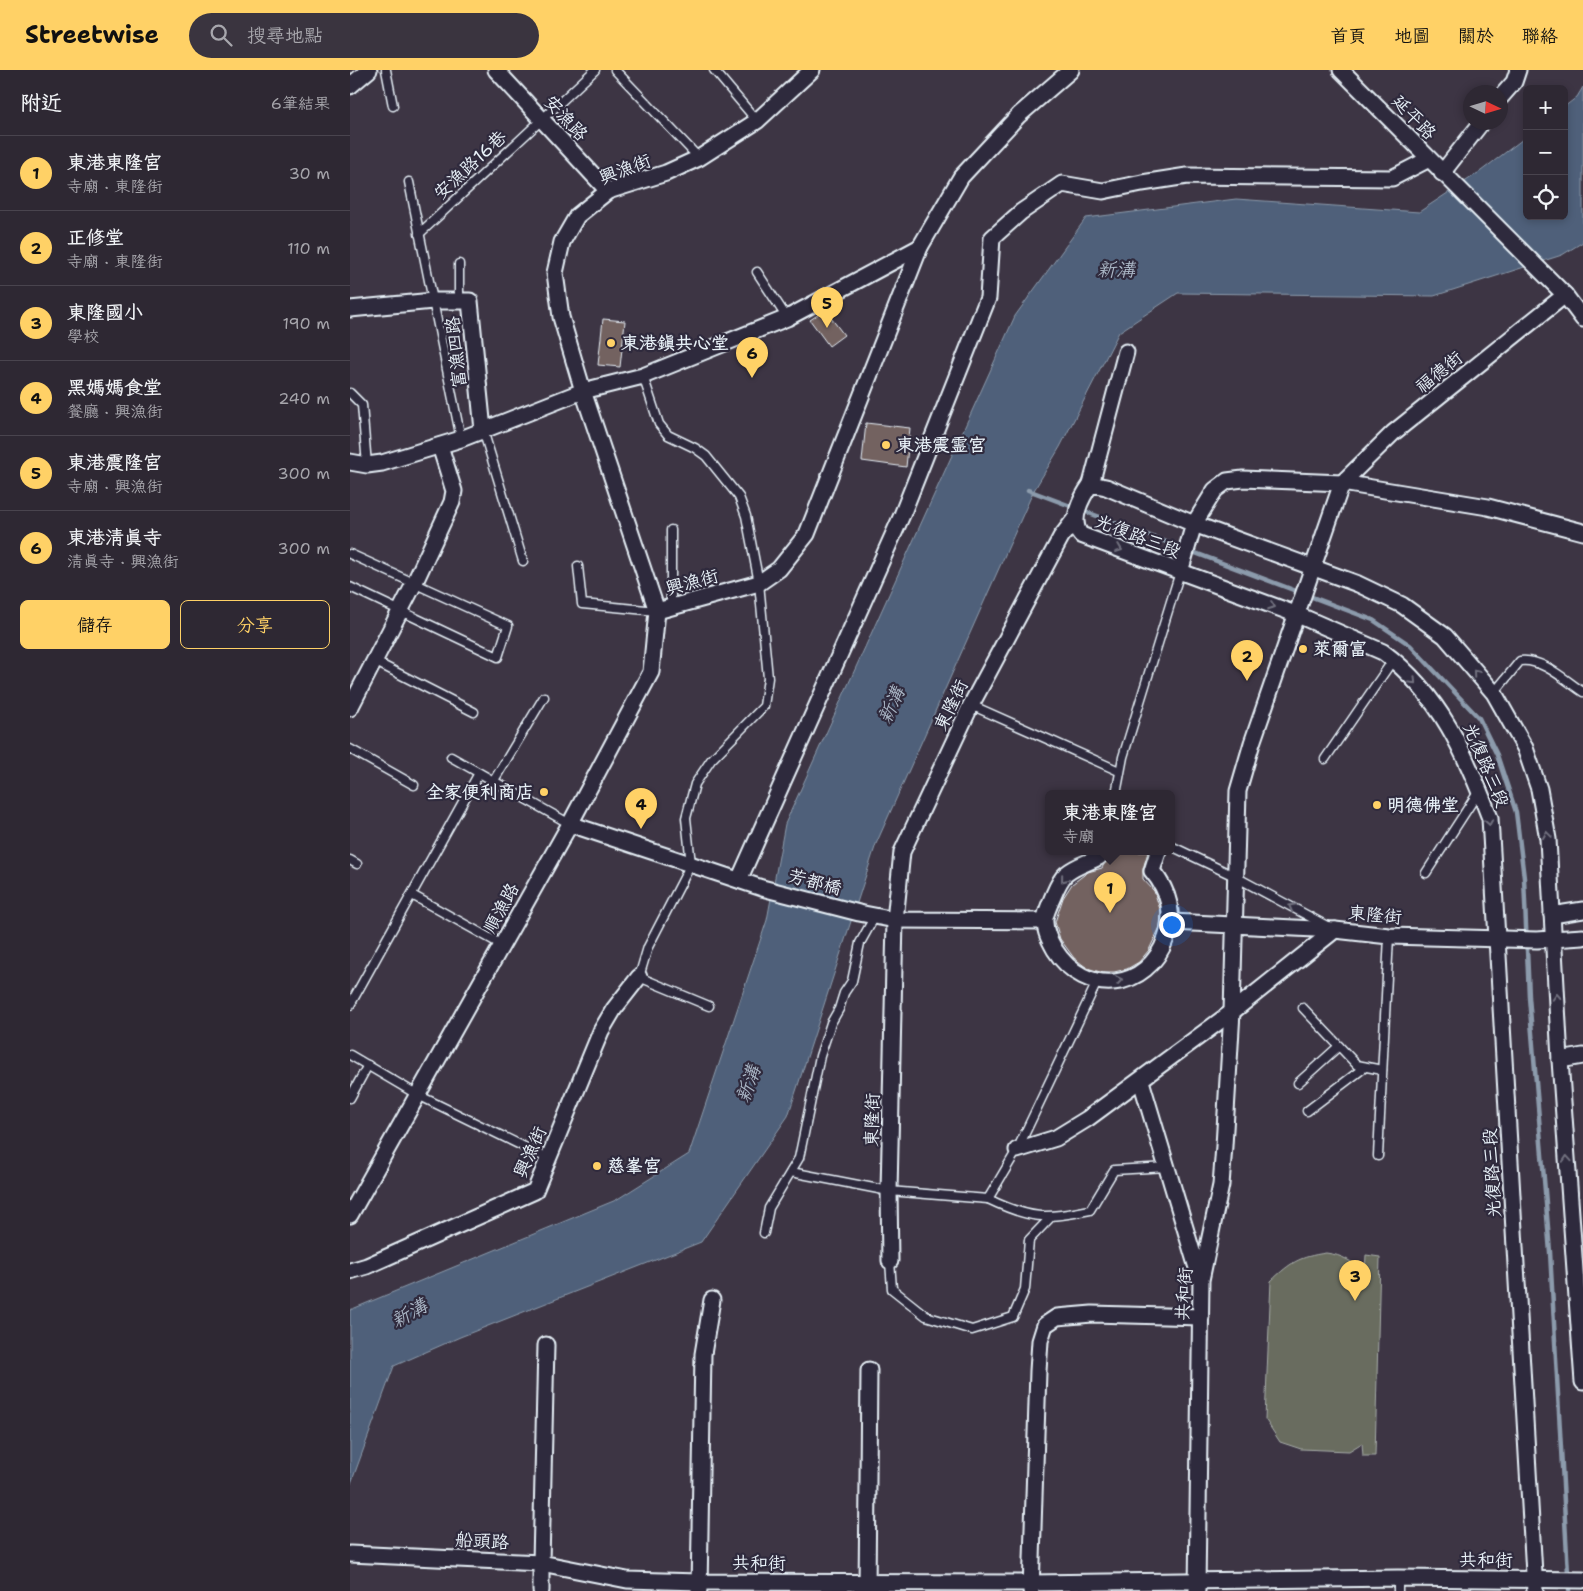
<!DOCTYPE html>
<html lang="zh-TW">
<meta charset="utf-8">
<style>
:root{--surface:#2e2833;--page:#3a343f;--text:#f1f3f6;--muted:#a7a6ac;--line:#49444e;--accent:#ffd166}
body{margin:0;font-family:"Shantell Sans","LXGW WenKai TC",sans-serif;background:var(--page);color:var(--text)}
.controls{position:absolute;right:15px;top:15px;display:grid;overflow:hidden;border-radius:8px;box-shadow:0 2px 8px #0003}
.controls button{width:45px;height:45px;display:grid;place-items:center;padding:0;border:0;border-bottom:1px solid var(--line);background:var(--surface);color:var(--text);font:25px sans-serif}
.compass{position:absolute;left:1113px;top:15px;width:45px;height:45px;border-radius:50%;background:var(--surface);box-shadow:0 2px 8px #0003;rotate:94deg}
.you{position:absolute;left:821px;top:854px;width:18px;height:18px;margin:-12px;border:4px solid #fff;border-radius:50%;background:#1a73e8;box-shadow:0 0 0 8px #1a73e833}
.badge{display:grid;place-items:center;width:32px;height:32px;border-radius:50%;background:var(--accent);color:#111;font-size:16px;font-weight:700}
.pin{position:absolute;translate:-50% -41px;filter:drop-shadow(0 1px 2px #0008)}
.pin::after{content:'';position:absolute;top:26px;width:18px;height:15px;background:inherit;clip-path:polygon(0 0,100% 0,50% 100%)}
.popup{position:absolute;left:695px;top:720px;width:130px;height:65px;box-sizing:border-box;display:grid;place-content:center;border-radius:8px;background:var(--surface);filter:drop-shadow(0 1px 4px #0005);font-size:16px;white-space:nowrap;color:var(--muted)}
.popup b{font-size:19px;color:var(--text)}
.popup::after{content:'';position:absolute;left:50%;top:100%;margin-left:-10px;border:10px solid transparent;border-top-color:var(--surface)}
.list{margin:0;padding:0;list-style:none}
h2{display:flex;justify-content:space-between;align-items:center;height:65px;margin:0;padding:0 20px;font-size:21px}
h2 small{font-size:16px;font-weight:400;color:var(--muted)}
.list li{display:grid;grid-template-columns:32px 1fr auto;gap:15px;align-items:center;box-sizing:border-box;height:75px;padding:0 20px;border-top:1px solid var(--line)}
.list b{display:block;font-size:19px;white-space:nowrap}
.list p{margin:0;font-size:16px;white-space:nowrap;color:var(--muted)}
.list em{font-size:16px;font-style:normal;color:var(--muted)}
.actions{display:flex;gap:10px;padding:15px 20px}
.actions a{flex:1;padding:11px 0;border:1px solid var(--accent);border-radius:8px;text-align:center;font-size:18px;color:var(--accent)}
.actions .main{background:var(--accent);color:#111}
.icon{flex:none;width:28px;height:28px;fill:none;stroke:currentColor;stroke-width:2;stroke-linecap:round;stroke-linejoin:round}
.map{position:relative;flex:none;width:1233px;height:1521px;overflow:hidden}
header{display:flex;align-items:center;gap:30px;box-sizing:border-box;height:70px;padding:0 25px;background:var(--accent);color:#111}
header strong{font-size:24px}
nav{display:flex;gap:28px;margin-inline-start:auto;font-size:18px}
.search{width:350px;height:45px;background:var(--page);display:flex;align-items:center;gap:12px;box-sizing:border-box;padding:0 18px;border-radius:28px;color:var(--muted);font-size:19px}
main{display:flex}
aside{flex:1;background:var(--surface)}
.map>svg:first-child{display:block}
.green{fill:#696c5e;stroke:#a8aeab}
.water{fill:#4f617a;stroke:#8c9bac}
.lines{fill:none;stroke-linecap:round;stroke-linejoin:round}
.stream{stroke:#8c9bac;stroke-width:4.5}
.building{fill:#736260;stroke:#e8f1f8}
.service-casing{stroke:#e8f1f8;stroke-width:11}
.minor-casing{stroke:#e8f1f8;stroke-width:19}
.service{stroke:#2f2a3d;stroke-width:8}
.minor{stroke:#2f2a3d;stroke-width:15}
.oneway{stroke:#70707e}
.poi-dot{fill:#ffd166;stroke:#2f2a3d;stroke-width:2}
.labels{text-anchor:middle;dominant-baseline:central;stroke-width:4.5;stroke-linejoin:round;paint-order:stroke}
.street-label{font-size:18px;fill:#e8f1f8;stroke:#2f2a3d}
.poi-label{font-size:18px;font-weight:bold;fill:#e8f1f8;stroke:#2f2a3d;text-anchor:start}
.water-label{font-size:19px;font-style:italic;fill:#abb7c6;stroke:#2f2a3d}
</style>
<header>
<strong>Streetwise</strong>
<div class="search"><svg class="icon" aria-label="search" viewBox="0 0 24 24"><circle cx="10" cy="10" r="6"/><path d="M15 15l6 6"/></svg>搜尋地點</div>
<nav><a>首頁</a><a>地圖</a><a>關於</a><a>聯絡</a></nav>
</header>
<main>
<aside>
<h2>附近<small>6筆結果</small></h2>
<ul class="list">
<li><span class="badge">1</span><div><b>東港東隆宮</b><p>寺廟 · 東隆街</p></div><em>30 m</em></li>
<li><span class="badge">2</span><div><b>正修堂</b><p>寺廟 · 東隆街</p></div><em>110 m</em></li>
<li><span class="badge">3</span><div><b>東隆國小</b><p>學校</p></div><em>190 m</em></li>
<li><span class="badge">4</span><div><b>黑媽媽食堂</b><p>餐廳 · 興漁街</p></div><em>240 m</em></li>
<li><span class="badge">5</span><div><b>東港震隆宮</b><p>寺廟 · 興漁街</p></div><em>300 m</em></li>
<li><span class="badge">6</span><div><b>東港清真寺</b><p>清真寺 · 興漁街</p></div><em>300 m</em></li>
</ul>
<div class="actions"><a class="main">儲存</a><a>分享</a></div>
</aside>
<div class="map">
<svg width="1233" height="1521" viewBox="0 0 1233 1521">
<rect width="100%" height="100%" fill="#3d3544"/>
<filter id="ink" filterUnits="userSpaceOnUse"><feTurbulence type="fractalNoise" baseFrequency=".02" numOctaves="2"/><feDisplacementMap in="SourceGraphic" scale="10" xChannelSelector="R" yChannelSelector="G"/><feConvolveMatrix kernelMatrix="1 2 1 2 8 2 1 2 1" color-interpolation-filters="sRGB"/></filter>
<g filter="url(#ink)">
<path class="green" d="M976 1183C993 1185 1002 1192 1015 1202L1016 1185 1030 1187 1025 1386H1013L1012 1373 999 1381 951 1379 930 1372 915 1349 921 1211C941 1192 949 1187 976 1183Z"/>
<path class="water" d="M1233 17V172L1212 185 1084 226 828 223 769 262 710 377 683 422 526 774 438 1046 351 1172 110 1267 44 1296 0 1416V1240L266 1130 339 1084 417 850 435 754 665 246 736 148 886 129 1069 142 1131 101 1177 66V146H1214V37L1227 27Z"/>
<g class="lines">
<path class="stream" d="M678 420 1023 550 1060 575 1129 648 1147 685 1166 742 1174 808 1179 927 1200 1182 1219 1521"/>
</g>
<g class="building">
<path d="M475 240 494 265 479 276 460 250Z"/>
<path d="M253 249 275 251 270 297 248 295Z"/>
<path d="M516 353 560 358 556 397 512 391Z"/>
<path d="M760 782H798L793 799V809L804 821 811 842 810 857 799 880 789 892 777 899 764 902H750L737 898 724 888 710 869 705 852 713 828 722 814 738 802 752 798Z"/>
</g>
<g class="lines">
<defs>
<g id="service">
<path d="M36 0 43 36"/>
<path d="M265 0 349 88"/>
<path d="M364 0 407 51"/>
<path d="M59 112 111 369"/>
<path d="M69 164 245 0"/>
<path d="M109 194V231"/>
<path d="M407 202 437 248"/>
<path d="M293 306 309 354 318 365 345 378 356 386 389 427 396 446 409 513 418 608 414 636 361 690 345 714 336 748 341 794 298 877 289 907 359 936"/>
<path d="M0 323 12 335 17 395"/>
<path d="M133 360 173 491"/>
<path d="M0 484 158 556 148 587 0 517"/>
<path d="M228 496 232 534 307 541"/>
<path d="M321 537V460"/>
<path d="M24 591 124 642"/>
<path d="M1144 623 1170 591C1192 588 1215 610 1233 622"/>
<path d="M621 635 769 701"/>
<path d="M0 679 64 715"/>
<path d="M101 687 220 754"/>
<path d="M975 689 1043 590"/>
<path d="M143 712 194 627"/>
<path d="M766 724 773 687 830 502"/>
<path d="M821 776 884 806 977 856"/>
<path d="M0 790 7 794"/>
<path d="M1076 803 1129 721"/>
<path d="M62 825 152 875"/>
<path d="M0 935 129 703"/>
<path d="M953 938 1007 995 1032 1000"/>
<path d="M0 985 68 1025 199 1089"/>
<path d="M948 1013 989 976"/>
<path d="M0 1028 18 995"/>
<path d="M957 1041 1015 997"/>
<path d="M1028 1086 1039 866"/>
<path d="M441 1102 539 1121 638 1129 667 1080 747 912"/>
<path d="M638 1129C682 1150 694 1149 740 1140L764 1100 817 1097"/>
<path d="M414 1163 419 1138 449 1088 470 986 481 953 489 939 494 923 502 911 510 873 525 846"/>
<path d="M540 1191 542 1219 576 1246 622 1260 663 1247 675 1219 679 1170 700 1148"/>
<path d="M1048 1508V1521"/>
</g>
<g id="minor">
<path d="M146 0 258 121"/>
<path d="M991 0 1215 225 1233 249"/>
<path d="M0 16 19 0"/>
<path d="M1150 28 1164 12 1168 0"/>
<path d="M1092 103 1132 52"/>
<path d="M0 239 83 231H120L133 360"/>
<path d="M0 392 17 395 32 393 111 369 233 321 293 306 437 248 570 177"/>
<path d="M741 414 776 282"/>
<path d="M830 502 844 454 865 420 877 411 893 409 992 413 1138 437 1233 462"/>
<path d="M307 541 409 513 429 499 457 464 570 177 611 107 669 45 721 0"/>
<path d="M0 638 64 514 102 432 104 421 90 376"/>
<path d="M220 754 412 818 509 843 545 850 694 851"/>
<path d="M751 782 749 787C738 793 727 795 716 804 709 810 705 822 701 831 699 837 694 846 695 852 695 862 700 871 705 880 735 928 798 921 816 868 825 843 819 821 802 801L808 782"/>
<path d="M389 810 552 445 638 228 642 168 671 142 712 114 753 121 792 113 837 106 1042 108 1079 89"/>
<path d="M1202 845 1233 840"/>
<path d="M822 852 985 860 1039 866 1187 870 1233 867"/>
<path d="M1210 990 1233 986"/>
<path d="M791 1011 850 1208"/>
<path d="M667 1080 706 1068 737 1049 882 942 985 860"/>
<path d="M0 1145 220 754 301 602 307 541 233 321 211 247 205 203 212 172 227 146 258 121 316 103 349 88 407 51 462 0"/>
<path d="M540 1191 539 1121 545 850 552 782 621 635 711 467 724 450"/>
<path d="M0 1201 17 1196 185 1121 251 961 264 939 289 907"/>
<path d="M196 1275 191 1493 277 1510 349 1512 681 1513 1048 1508 1233 1510"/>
<path d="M0 1484 191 1493V1521"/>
<path d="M349 1520 353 1284 362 1230"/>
<path d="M517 1521 519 1300"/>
<path d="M681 1521 688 1301 690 1271 695 1255 707 1247 742 1244 851 1247"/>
<path d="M847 1521 851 1210 871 1115 874 1076 882 942 888 721 902 673 992 413 1043 363 1215 225"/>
<path d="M1185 1521 1140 748C1116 685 1090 624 1033 582L948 545 731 465C719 451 731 428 741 414L756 417 844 454 1008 514 1052 535 1095 566 1144 623 1175 678 1189 719 1198 769 1210 990 1233 1312"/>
</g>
</defs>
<use href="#service" class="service-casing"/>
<use href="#minor" class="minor-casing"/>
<use href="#service" class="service"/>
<use href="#minor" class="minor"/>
</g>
<defs><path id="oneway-chevron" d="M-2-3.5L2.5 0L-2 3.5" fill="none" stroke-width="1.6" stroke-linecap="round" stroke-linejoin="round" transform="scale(1.25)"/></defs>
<g class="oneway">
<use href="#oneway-chevron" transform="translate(769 479) rotate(21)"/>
<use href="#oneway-chevron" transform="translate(922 536) rotate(20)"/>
<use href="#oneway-chevron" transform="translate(1126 603) rotate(-130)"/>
<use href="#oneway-chevron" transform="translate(1063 611) rotate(46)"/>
<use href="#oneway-chevron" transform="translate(1139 752) rotate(81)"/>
<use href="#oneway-chevron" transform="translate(1197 765) rotate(-98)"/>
<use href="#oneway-chevron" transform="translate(714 809) rotate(129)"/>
<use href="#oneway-chevron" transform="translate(942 837) rotate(-152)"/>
<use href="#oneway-chevron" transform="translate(769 910) rotate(-10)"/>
<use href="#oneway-chevron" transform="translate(1207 927) rotate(-93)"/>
<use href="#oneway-chevron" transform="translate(1217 1089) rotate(-94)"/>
</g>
</g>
<g class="poi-dot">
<circle cx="261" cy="273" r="5"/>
<circle cx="536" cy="375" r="5"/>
<circle cx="953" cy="579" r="5"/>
<circle cx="194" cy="722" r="5"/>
<circle cx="1027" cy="735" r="5"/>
<circle cx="247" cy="1096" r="5"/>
</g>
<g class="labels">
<g class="street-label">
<text transform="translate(1064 47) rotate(46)">延平路</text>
<text transform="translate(216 48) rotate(47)">安漁路</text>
<text transform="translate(120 95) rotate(-43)">安漁路16巷</text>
<text transform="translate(275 99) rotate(-21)">興漁街</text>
<text transform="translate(106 282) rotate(-96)">富漁四路</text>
<text transform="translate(1089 302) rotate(-39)">福德街</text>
<text transform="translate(788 466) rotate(21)">光復路三段</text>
<text transform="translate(342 512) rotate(-15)">興漁街</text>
<text transform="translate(601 635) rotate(-64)">東隆街</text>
<text transform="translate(1136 695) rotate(67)">光復路三段</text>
<text transform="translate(465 812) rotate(15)">芳都橋</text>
<text transform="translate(151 838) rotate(-61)">順漁路</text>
<text transform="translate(1025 845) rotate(5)">東隆街</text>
<text transform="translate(522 1050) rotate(-89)">東隆街</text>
<text transform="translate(180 1082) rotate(-66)">興漁街</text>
<text transform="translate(1142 1103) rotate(-93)">光復路三段</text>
<text transform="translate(834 1224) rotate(-86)">共和街</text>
<text transform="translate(132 1471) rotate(3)">船頭路</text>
<text x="1136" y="1490">共和街</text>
<text x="409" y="1493">共和街</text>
</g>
<g class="poi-label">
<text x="271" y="273">東港鎮共心堂</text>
<text x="546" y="375">東港震霊宮</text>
<text x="963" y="579">萊爾富</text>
<text x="184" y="722" text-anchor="end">全家便利商店</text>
<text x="1037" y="735">明德佛堂</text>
<text x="257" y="1096">慈峯宮</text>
</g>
<g class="water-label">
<text x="766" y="199">新溝</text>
<text transform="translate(541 635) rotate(-66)">新溝</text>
<text transform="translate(398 1014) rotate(-71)">新溝</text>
<text transform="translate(59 1243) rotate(-30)">新溝</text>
</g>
</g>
</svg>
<div class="controls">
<button>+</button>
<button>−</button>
<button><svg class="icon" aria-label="locate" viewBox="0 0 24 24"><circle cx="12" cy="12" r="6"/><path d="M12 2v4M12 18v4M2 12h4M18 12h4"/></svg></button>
</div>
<svg class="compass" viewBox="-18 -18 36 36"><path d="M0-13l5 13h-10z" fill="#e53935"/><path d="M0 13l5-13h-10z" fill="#a7a6ac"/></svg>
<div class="you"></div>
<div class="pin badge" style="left:760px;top:843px">1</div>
<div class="popup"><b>東港東隆宮</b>寺廟</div>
<div class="pin badge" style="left:897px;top:611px">2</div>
<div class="pin badge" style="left:1005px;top:1231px">3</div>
<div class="pin badge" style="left:291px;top:759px">4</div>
<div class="pin badge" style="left:477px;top:258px">5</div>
<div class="pin badge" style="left:402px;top:308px">6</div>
</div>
</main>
